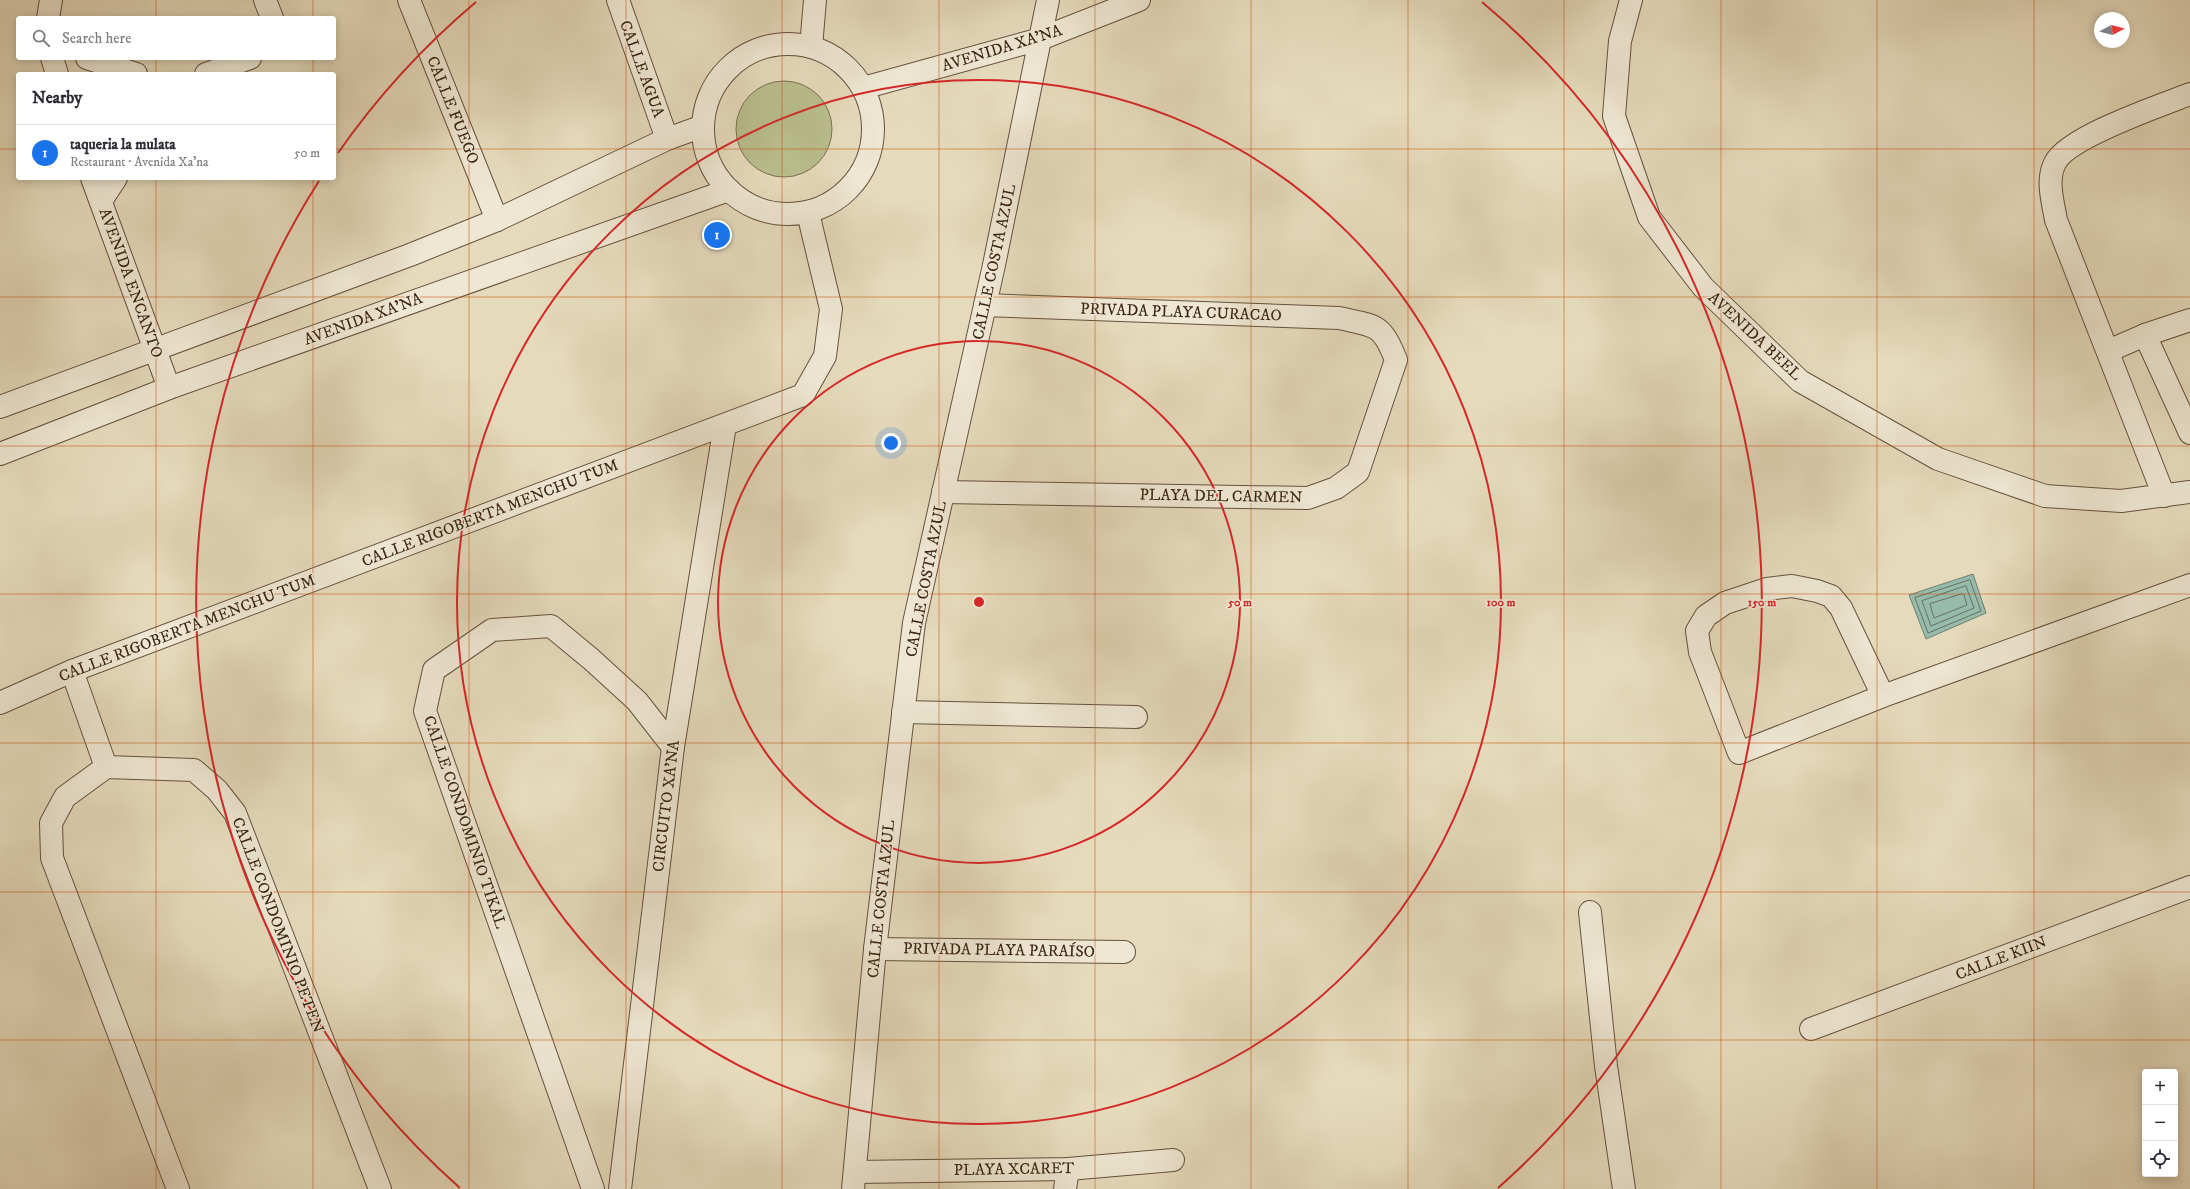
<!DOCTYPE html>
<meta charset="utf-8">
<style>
:root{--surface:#fff;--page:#f7f7f7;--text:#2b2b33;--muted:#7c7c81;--line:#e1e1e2;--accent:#1a73e8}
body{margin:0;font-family:"IM FELL DW Pica",serif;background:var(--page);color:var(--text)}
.controls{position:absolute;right:12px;bottom:12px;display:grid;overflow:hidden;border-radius:4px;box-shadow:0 2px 10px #0003}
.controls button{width:36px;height:36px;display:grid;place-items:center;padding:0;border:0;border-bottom:1px solid var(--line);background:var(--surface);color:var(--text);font:20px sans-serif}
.compass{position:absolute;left:2094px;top:12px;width:36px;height:36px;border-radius:50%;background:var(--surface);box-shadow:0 2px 10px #0003;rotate:83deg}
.you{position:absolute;left:891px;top:443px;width:14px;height:14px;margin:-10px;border:3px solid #fff;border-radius:50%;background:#1a73e8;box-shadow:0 0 0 6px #1a73e833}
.badge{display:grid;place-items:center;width:26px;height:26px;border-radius:50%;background:var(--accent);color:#fff;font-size:13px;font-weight:700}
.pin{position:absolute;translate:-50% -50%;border:2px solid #fff;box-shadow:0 1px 4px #0006}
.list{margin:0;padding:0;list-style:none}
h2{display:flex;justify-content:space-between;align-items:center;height:52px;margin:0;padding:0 16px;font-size:17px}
h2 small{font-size:13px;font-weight:400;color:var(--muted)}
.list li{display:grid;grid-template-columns:26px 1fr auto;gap:12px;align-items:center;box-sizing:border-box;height:56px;padding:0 16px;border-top:1px solid var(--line)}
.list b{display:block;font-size:15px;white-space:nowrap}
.list p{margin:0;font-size:13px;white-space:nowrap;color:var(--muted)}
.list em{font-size:13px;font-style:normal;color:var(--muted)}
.icon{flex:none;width:22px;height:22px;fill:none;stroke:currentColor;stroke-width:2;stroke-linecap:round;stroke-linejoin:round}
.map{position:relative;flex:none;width:2190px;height:1189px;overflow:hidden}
.search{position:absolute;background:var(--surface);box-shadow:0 2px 10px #0003;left:16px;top:16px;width:320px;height:44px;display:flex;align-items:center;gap:10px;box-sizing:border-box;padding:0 14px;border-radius:4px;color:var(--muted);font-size:15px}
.panel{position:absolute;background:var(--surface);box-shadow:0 2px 10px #0003;left:16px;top:72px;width:320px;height:108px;border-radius:4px}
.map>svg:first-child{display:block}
.green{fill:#b9be8d;stroke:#7a7150}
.water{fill:#96bbac;stroke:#717f6f}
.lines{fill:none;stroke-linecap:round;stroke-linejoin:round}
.shore{stroke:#687060;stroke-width:1}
.minor-casing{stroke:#65523d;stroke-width:24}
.minor{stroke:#eee7d3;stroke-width:22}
.grid{fill:none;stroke:#ce510d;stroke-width:1;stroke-opacity:0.55}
.ring{fill:none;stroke:#d62828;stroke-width:2}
.labels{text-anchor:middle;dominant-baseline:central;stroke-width:3;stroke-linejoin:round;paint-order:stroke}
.street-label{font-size:16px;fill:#3a2413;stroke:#eee7d3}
.centre{fill:#d62828;stroke:#eee7d3;stroke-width:2}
.ring-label{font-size:12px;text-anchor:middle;font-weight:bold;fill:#d62828;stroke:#eee7d3;stroke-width:3;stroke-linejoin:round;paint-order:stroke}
</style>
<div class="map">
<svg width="2190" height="1189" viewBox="0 0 2190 1189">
<rect width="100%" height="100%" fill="#e5dabc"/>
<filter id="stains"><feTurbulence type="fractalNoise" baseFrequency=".005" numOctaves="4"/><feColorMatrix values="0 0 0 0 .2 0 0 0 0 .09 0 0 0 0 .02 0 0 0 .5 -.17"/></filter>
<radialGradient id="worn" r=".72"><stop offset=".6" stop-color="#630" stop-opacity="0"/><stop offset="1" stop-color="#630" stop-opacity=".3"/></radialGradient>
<circle class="green" cx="784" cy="129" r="48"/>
<path class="water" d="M1973 574 1986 613 1926 639 1909 595Z"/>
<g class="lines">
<g class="shore">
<path d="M1970 580 1981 611 1928 633 1915 598Z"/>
<path d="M1966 586 1974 608 1931 626 1922 601Z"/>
<path d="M1962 594 1964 595 1967 605 1934 618 1930 604Z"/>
</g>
<defs>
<g id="minor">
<path d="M265 0 272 18"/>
<path d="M409 0 497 220"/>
<path d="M618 0 667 139"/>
<path d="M1631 0 1620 41 1614 116 1649 217 1703 287 1800 381 1938 459 2045 496 2121 501 2190 492"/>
<path d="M48 18 51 0"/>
<circle cx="788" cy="129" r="85"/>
<path d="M811 47 815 0"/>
<path d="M52 58 57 74"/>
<path d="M87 58 136 74"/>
<path d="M206 74 250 58"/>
<path d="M863 88 1040 39 1139 0"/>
<path d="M92 178 169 388"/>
<path d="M101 201 116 178"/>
<path d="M2145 335 2190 433"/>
<path d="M2108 351 2145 335 2190 320"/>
<path d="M0 407 410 255 497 220 667 139 703 126"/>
<path d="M0 454 169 388 729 190"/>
<path d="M943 492 1308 498 1336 488 1358 472 1396 360C1382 323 1375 326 1339 318L985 305"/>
<path d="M2164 496 2056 220C2053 202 2046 180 2055 163 2067 137 2162 105 2190 94"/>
<path d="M72 671 106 767"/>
<path d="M1883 696 1841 608 1831 596 1817 591 1792 586 1767 589 1725 603 1706 616 1697 631 1700 652 1739 753 1883 696 2190 585"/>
<path d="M0 703 72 671 803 395 825 356 831 309 808 213"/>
<path d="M903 712 1136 717"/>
<path d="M1590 912 1606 1066 1624 1189"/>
<path d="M875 949 1124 952"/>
<path d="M1811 1029 2190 887"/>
<path d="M855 1172 1068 1169 1173 1160"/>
<path d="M178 1189 52 858 51 823 65 797 106 767 194 770 217 790 235 813 380 1189"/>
<path d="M593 1189 425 711 434 670 492 630 551 626 591 659 637 701 673 747"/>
<path d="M620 1189 673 747 725 425"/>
<path d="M853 1189 875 949 914 623 994 265 1048 0"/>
<path d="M1065 1189 1068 1169"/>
</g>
</defs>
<use href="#minor" class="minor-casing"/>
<use href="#minor" class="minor"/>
</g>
<path class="grid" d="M156 0V18M313 0V18M469 0V1189M626 0V1189M782 0V1189M939 0V1189M1095 0V1189M1251 0V1189M1408 0V1189M1564 0V1189M1721 0V1189M1877 0V1189M2034 0V1189M156 58V74M313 58V74M0 149H18M334 149H2190M156 178V1189M313 178V1189M0 297H2190M0 446H2190M0 594H2190M0 743H2190M0 892H2190M0 1040H2190"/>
<g class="ring">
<circle cx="979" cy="602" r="261"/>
<circle cx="979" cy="602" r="522"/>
<path d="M460 1188A783 783 0 0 1 319 181M338 153A783 783 0 0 1 476 2M1482 2A783 783 0 0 1 1498 1188"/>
</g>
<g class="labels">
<g class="street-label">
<text transform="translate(1002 48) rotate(-17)">AVENIDA XA'NA</text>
<text transform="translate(642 69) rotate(70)">CALLE AGUA</text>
<text transform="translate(453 110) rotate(68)">CALLE FUEGO</text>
<text transform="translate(994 262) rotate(-78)">CALLE COSTA AZUL</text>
<text transform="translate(131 283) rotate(70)">AVENIDA ENCANTO</text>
<text transform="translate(1181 312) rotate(2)">PRIVADA PLAYA CURACAO</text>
<text transform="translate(363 319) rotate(-20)">AVENIDA XA'NA</text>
<text transform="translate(1755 336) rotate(43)">AVENIDA BEEL</text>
<text transform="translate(1221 496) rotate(1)">PLAYA DEL CARMEN</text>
<text transform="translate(490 513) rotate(-21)">CALLE RIGOBERTA MENCHU TUM</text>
<text transform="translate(926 579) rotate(-79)">CALLE COSTA AZUL</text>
<text transform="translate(187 628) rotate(-21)">CALLE RIGOBERTA MENCHU TUM</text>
<text transform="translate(666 806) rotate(-83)">CIRCUITO XA'NA</text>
<text transform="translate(465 822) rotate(71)">CALLE CONDOMINIO TIKAL</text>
<text transform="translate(881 899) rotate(-84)">CALLE COSTA AZUL</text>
<text transform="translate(278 925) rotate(69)">CALLE CONDOMINIO PETEN</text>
<text transform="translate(999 950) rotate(1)">PRIVADA PLAYA PARAÍSO</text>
<text transform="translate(2001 958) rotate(-21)">CALLE KIIN</text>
<text transform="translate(1014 1169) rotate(-1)">PLAYA XCARET</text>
</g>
</g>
<circle cx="979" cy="602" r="6" class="centre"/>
<g class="ring-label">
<text x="1240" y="606">50 m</text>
<text x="1501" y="606">100 m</text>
<text x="1762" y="606">150 m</text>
</g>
<rect width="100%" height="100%" filter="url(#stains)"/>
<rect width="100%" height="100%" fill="url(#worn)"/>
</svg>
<div class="controls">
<button>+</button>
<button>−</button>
<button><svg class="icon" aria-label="locate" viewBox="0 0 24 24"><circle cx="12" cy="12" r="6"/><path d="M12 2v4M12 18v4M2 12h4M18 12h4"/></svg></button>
</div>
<svg class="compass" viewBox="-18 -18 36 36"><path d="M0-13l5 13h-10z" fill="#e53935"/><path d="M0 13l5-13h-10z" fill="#7c7c81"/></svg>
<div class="you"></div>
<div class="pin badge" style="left:717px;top:235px">1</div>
<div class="search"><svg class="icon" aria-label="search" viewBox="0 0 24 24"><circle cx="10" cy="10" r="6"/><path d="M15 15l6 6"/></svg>Search here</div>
<section class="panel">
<h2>Nearby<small></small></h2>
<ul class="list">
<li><span class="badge">1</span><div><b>taqueria la mulata</b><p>Restaurant · Avenida Xa'na</p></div><em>50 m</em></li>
</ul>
</section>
</div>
